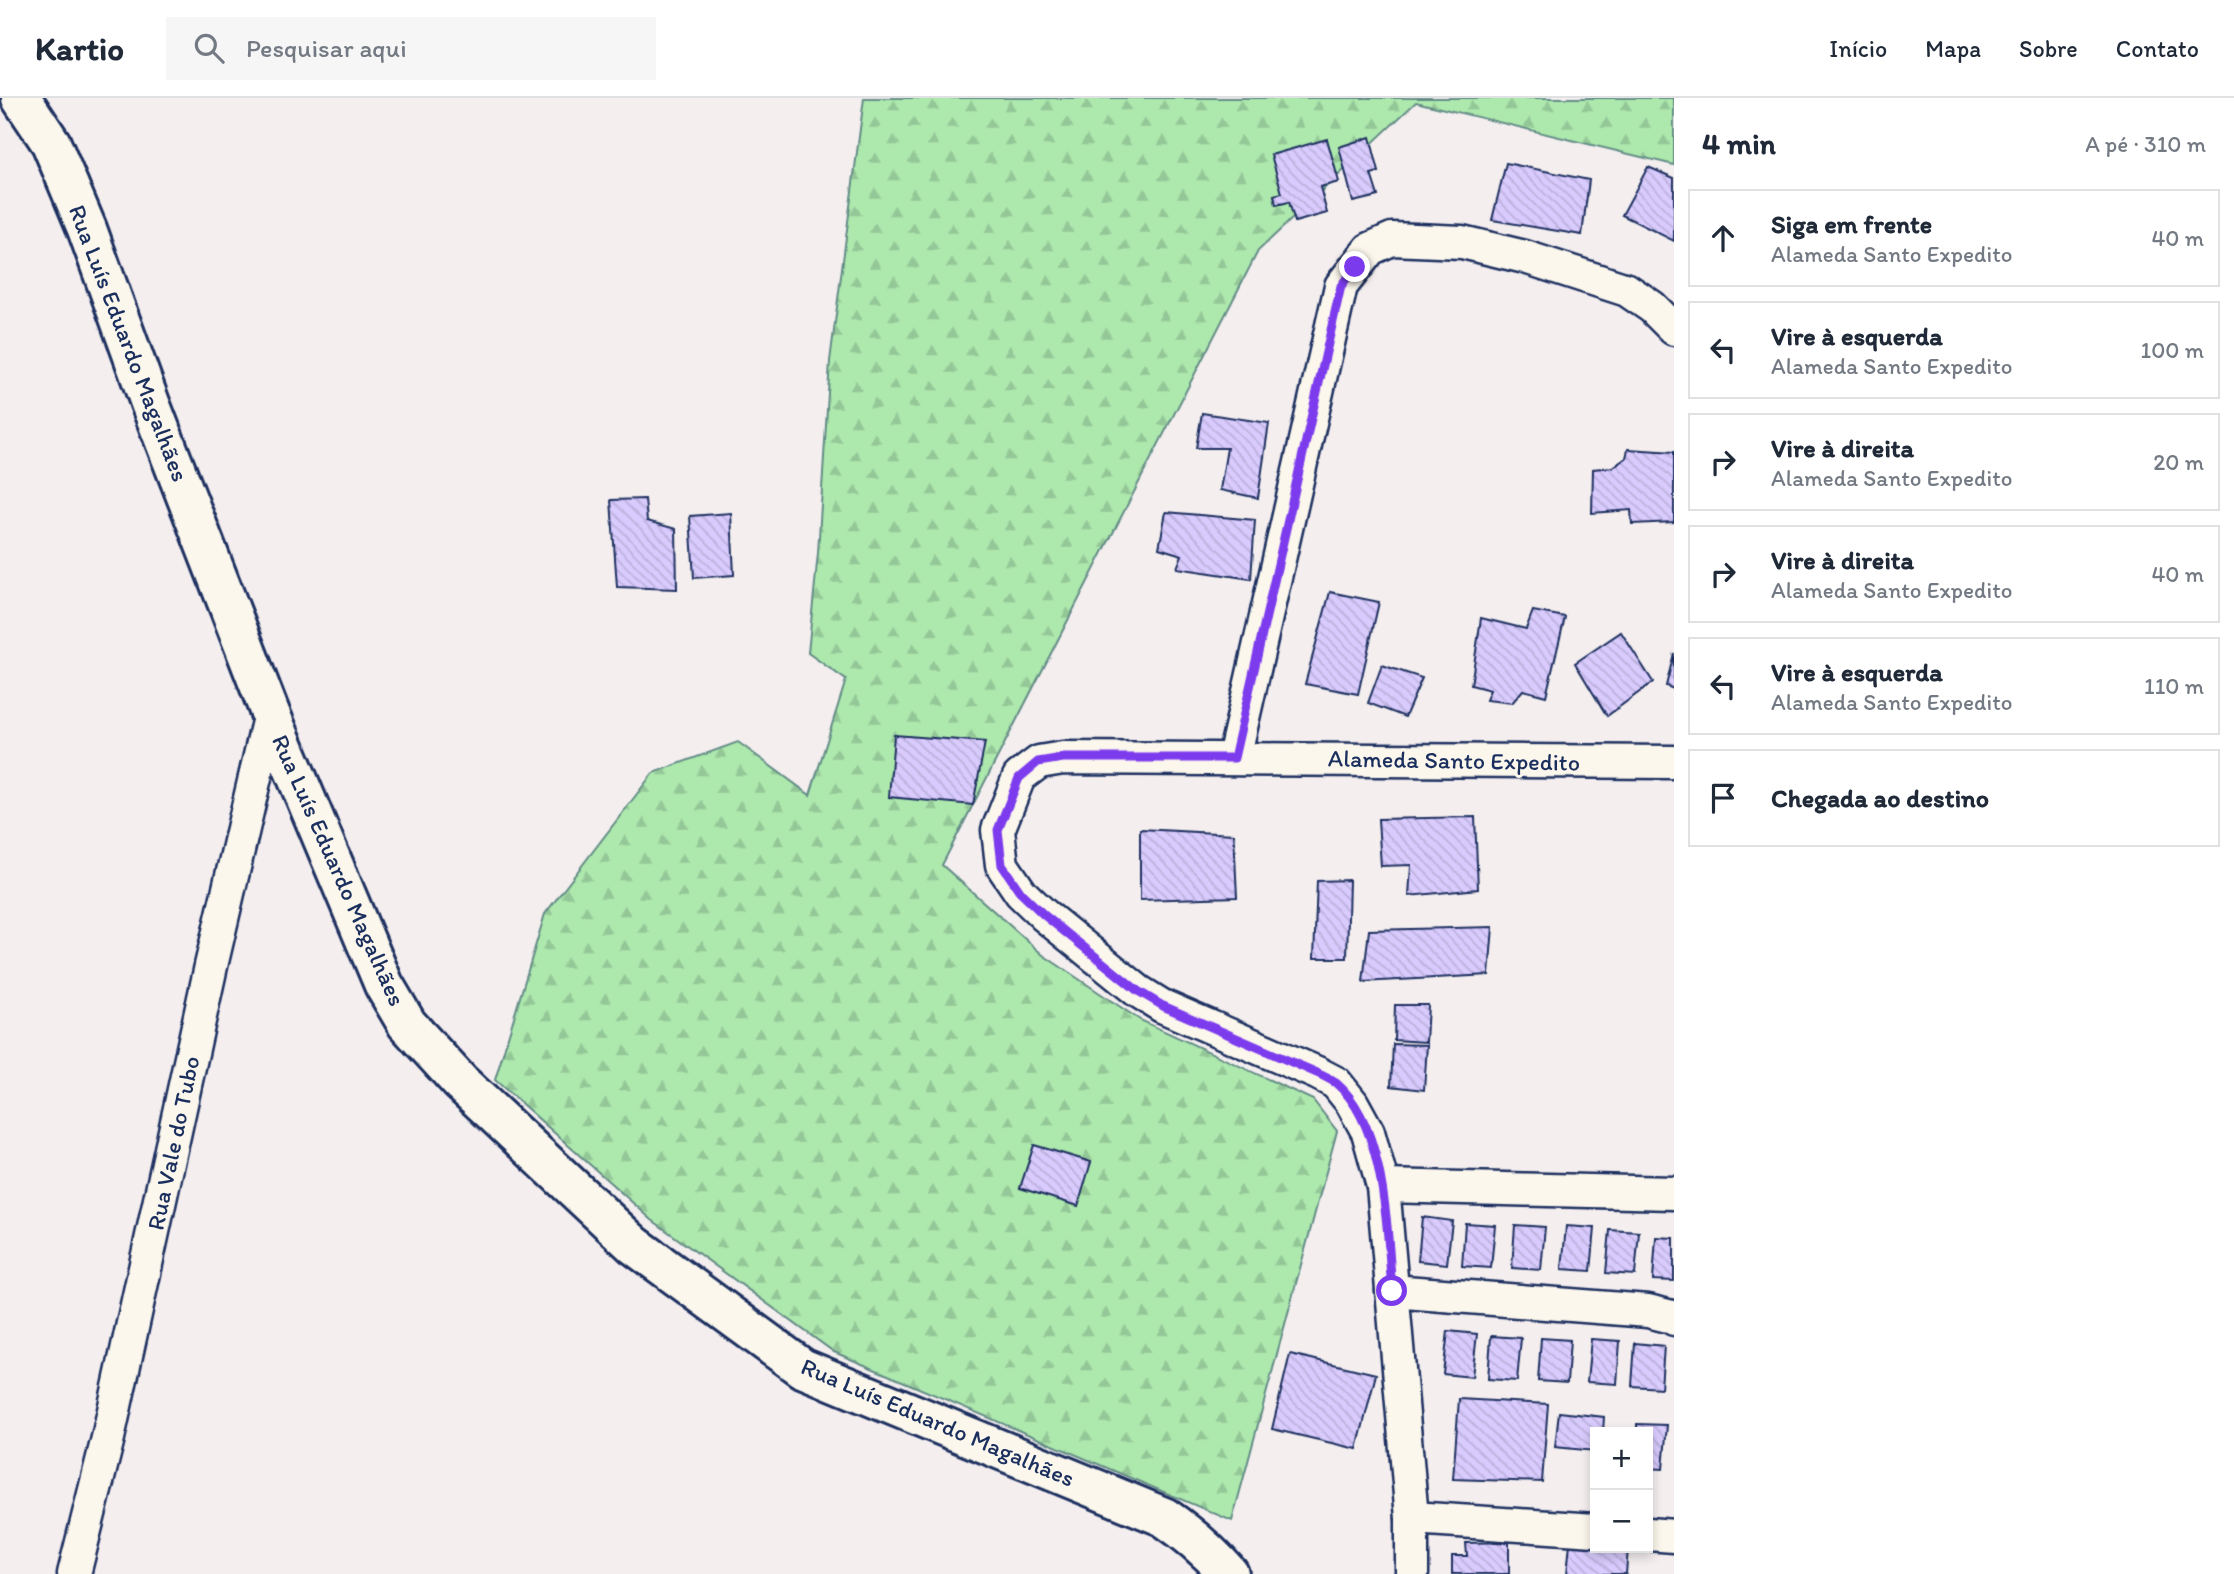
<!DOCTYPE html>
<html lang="pt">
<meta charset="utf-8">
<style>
:root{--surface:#fff;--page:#f6f6f7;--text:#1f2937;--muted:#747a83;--line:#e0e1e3}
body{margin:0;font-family:Itim,sans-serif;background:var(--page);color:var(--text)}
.controls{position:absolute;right:21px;bottom:21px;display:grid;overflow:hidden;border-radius:0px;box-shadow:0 4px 10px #0003}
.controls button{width:63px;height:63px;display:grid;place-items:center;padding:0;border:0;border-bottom:2px solid var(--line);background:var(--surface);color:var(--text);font:35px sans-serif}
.stop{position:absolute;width:21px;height:21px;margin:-16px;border:5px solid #7c3aed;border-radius:50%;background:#fff}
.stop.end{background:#7c3aed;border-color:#fff;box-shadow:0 2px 7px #0008}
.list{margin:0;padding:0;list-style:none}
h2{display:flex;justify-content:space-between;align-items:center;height:91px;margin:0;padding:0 28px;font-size:30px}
h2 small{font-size:23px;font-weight:400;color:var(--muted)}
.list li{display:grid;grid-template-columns:46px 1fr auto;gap:21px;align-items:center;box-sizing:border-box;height:98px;margin:0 14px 14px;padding:0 14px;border:2px solid var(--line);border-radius:0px}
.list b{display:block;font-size:26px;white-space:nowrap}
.list p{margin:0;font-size:23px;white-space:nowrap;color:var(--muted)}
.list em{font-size:23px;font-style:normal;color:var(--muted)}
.icon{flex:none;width:38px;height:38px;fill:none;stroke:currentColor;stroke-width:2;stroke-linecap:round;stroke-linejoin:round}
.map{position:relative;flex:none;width:1674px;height:1476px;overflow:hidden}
header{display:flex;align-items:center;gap:42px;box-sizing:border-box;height:98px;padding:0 35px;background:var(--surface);border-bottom:2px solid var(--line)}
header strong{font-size:33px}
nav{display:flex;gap:38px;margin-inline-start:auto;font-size:24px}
.search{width:490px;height:63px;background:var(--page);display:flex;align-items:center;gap:18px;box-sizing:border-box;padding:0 24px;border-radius:0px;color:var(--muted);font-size:26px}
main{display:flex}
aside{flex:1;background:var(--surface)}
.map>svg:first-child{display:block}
.forest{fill:url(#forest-firs);stroke:#648c86;stroke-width:2}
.building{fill:url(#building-back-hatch);stroke:#1b2f5e;stroke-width:2}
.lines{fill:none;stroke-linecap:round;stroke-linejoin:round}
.minor-casing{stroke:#1b2f5e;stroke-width:37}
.secondary-casing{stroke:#1b2f5e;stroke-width:44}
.minor{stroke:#fbf7ec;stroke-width:32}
.secondary{stroke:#fbf7ec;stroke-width:38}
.route{stroke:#7c3aed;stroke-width:9}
.labels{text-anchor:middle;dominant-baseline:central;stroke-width:6;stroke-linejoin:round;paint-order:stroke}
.street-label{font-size:24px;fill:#1b2f5e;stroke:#fbf7ec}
</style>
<header>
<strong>Kartio</strong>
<div class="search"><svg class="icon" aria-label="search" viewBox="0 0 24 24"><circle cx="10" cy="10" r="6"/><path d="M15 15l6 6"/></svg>Pesquisar aqui</div>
<nav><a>Início</a><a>Mapa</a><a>Sobre</a><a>Contato</a></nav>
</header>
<main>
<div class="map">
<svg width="1674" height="1476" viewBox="0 0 1674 1476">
<defs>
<pattern id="forest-firs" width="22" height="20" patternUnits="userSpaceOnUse" patternTransform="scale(1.75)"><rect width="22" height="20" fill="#ade8ad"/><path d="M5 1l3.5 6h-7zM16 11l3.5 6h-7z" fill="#94c797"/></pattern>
<pattern id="building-back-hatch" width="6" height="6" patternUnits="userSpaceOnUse" patternTransform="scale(1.75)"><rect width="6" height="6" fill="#d9cbfd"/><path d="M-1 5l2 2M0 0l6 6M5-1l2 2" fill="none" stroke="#baafdb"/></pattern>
</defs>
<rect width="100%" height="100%" fill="#f4eeef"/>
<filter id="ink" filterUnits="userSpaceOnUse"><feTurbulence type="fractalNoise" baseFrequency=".0143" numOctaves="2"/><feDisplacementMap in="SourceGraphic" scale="14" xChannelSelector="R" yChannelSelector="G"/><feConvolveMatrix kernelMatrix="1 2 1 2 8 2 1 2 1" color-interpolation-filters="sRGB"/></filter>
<g filter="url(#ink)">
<path class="forest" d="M864 0H1674V67L1416 4 1258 153 942 767 1043 857 1140 922 1313 1002 1337 1033 1232 1423 834 1254 652 1122 495 982 545 816 653 675 738 644 810 697 846 582 808 555 818 455 830 263Z"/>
<g class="building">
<path d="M1370 39 1379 74 1371 76 1378 98 1353 104 1339 49Z"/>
<path d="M1327 41 1339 84 1320 89 1327 115 1295 124 1289 104 1276 107 1274 97 1282 95 1271 57Z"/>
<path d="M1506 65 1589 82 1582 137 1492 122Z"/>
<path d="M1648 69 1674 80V143L1622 117Z"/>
<path d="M1202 315 1269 325 1258 400 1220 392 1227 350H1196Z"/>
<path d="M1628 351 1674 354V424L1632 426 1631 412 1592 415 1593 371 1613 369 1626 360Z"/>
<path d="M645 401 647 423 676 431 677 491 617 489 611 402Z"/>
<path d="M1166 414 1255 422 1251 481 1177 470 1182 457 1159 450Z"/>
<path d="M731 415 734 477 694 480 690 418Z"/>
<path d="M1330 494 1379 504 1358 596 1305 586Z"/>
<path d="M1533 513 1565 519 1546 598 1523 592 1512 605 1486 602 1490 592 1471 587 1481 520 1526 531Z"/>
<path d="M1621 534 1653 584 1607 618 1575 565Z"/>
<path d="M1674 555V591L1666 588Z"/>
<path d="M1382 567 1422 580 1405 619 1368 605Z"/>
<path d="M894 637 985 644 973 707 889 699Z"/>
<path d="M1475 719 1478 791 1409 798 1411 767 1381 768 1378 721Z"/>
<path d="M1140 731 1234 736 1237 799 1140 802Z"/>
<path d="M1349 782 1347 860H1314L1317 783Z"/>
<path d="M1493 829 1489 877 1363 884 1369 832Z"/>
<path d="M1395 907H1428L1426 944 1394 942Z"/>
<path d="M1393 946 1427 947 1424 992 1391 988Z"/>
<path d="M1034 1047 1091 1064 1078 1108 1020 1090Z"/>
<path d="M1422 1119 1452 1123 1447 1166 1418 1163Z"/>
<path d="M1465 1125 1495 1127 1491 1170 1462 1168Z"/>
<path d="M1515 1127 1545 1129 1541 1172 1512 1170Z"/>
<path d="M1566 1128 1595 1130 1591 1173 1562 1171Z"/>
<path d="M1610 1132 1639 1134 1635 1177 1606 1175Z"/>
<path d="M1656 1139 1674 1140V1183L1653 1182Z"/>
<path d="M1448 1233 1477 1236 1472 1279 1443 1276Z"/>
<path d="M1491 1238 1521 1240 1517 1283 1488 1281Z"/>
<path d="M1541 1240 1570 1242 1567 1285 1538 1283Z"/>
<path d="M1591 1241 1620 1243 1617 1286 1587 1284Z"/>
<path d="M1635 1245 1664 1248 1661 1290 1632 1288Z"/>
<path d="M1290 1256 1376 1276 1357 1351 1272 1331Z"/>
<path d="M1459 1301 1548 1306 1542 1384 1453 1381Z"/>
<path d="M1559 1314 1604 1319 1603 1334H1595V1353L1555 1349Z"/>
<path d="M1637 1326 1667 1327 1663 1371 1648 1370V1334H1637Z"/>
<path d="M1509 1444V1476H1452V1458H1467L1466 1445Z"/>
<path d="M1570 1445H1595V1450H1628L1626 1476H1567Z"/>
</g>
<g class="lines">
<defs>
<g id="minor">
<path d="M1234 660 1341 188 1370 151 1392 141 1462 144 1525 159 1627 192 1652 209 1674 231"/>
<path d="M1383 1088 1674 1095"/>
<path d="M1392 1193 1648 1213 1672 1219 1674 1221"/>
<path d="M1412 1420 1595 1432"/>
<path d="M1648 1436 1674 1438"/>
<path d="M74 1476 108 1340 211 868 270 615"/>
<path d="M1412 1476V1420L1383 1088 1368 1034 1352 1005 1336 985 1317 975 1162 908 1138 893 1044 817 1021 795 1002 767 998 732 1019 679 1039 664 1063 660 1674 664"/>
</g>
<path id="secondary" d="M21 0 51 45 87 131 150 305 270 615 384 887 407 926 460 984 634 1147 802 1270 1164 1419C1189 1436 1209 1453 1229 1476"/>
</defs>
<use href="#minor" class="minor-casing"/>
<use href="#secondary" class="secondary-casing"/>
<use href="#minor" class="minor"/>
<use href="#secondary" class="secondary"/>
</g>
</g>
<g class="lines" filter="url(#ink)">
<path class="route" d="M1355 169 1341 188 1234 660H1063L1038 664 1019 680 998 732 1002 767 1021 795 1044 817 1138 893 1163 908 1317 975C1323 978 1330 981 1336 985 1386 1027 1387 1133 1392 1193"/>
</g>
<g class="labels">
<g class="street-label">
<text transform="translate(129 245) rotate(69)">Rua Luís Eduardo Magalhães</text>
<text transform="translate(1454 662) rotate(1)">Alameda Santo Expedito</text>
<text transform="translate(339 772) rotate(66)">Rua Luís Eduardo Magalhães</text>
<text transform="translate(173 1045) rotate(-78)">Rua Vale do Tubo</text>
<text transform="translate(938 1324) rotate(23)">Rua Luís Eduardo Magalhães</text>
</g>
</g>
</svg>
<div class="controls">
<button>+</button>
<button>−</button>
</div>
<div class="stop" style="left:1392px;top:1193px"></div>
<div class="stop end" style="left:1355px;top:169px"></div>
</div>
<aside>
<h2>4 min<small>A pé · 310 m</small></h2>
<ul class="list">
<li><svg class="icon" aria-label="ahead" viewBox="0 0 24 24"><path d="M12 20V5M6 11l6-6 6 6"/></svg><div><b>Siga em frente</b><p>Alameda Santo Expedito</p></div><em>40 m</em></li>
<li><svg class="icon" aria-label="left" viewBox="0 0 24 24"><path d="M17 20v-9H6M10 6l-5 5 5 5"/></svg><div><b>Vire à esquerda</b><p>Alameda Santo Expedito</p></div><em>100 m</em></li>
<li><svg class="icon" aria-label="right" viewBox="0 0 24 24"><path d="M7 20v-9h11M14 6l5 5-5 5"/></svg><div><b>Vire à direita</b><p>Alameda Santo Expedito</p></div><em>20 m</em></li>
<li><svg class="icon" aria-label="right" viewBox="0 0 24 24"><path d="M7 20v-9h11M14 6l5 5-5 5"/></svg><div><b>Vire à direita</b><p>Alameda Santo Expedito</p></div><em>40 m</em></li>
<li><svg class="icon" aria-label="left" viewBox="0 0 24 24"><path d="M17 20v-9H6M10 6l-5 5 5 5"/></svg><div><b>Vire à esquerda</b><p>Alameda Santo Expedito</p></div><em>110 m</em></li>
<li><svg class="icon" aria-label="arrive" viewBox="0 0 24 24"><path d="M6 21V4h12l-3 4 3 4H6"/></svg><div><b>Chegada ao destino</b></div></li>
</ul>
</aside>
</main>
